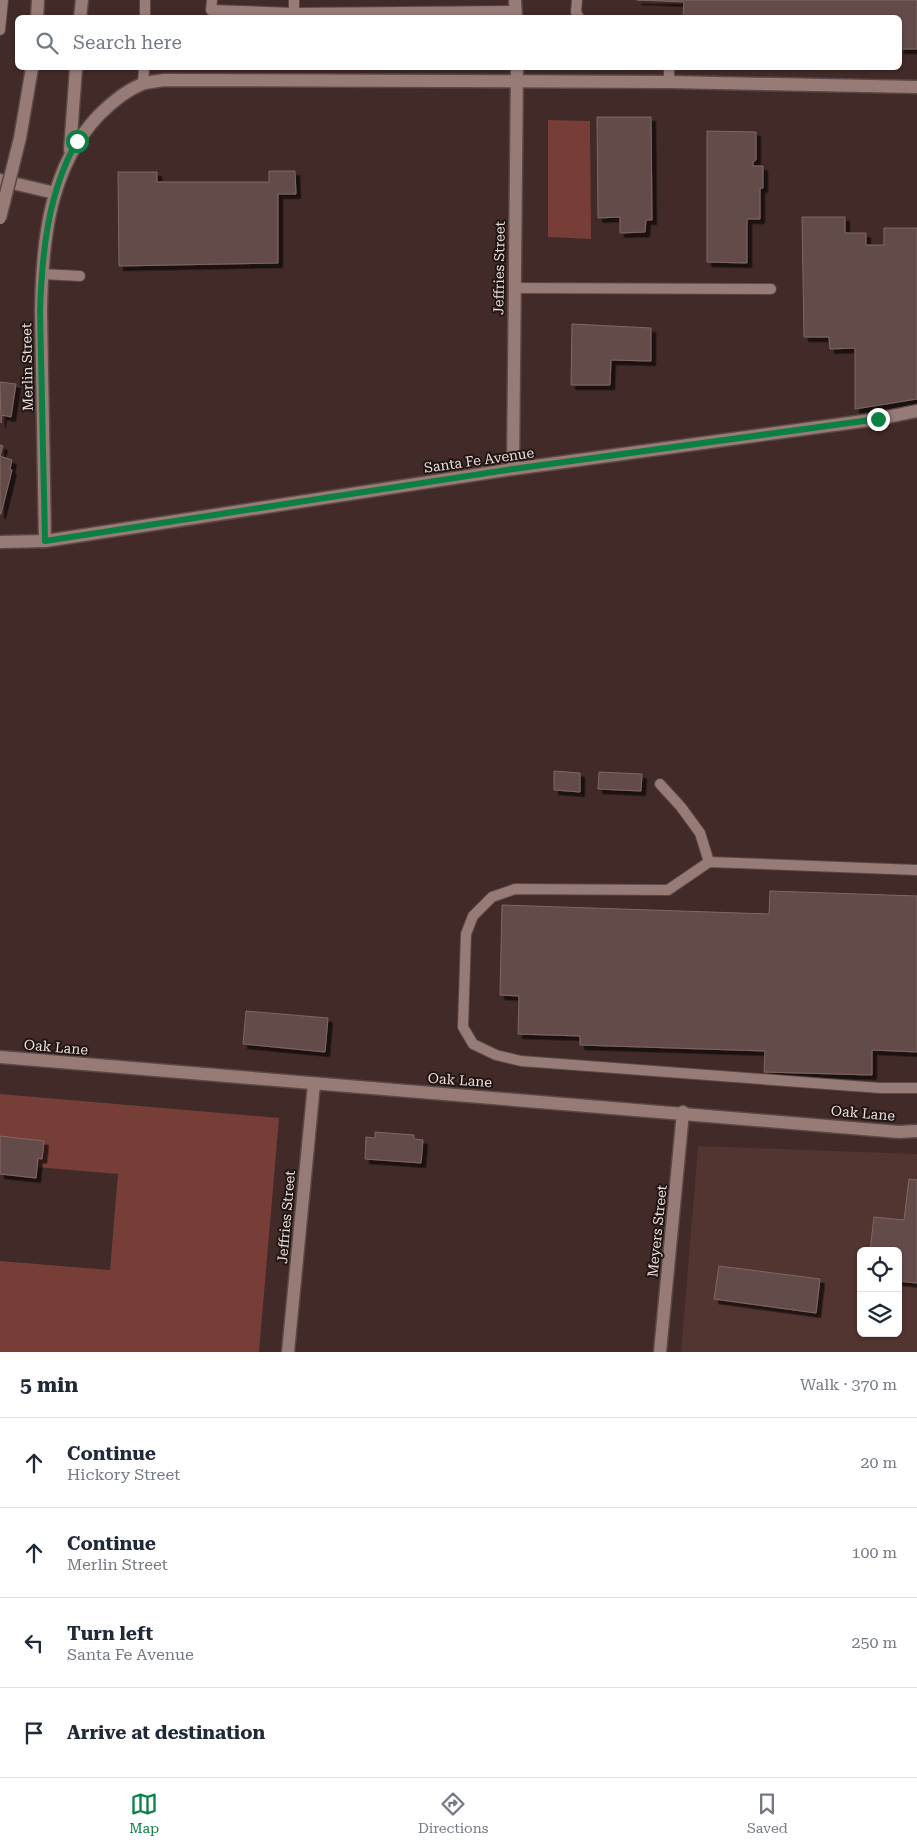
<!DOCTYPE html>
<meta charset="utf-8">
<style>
:root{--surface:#fff;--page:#f2f2f3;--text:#1f2937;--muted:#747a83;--line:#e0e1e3;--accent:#0b8043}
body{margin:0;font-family:"Roboto Serif",serif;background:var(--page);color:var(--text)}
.controls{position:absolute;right:15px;bottom:15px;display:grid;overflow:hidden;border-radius:8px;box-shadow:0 1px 4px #0004}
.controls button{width:45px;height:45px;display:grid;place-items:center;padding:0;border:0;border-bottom:1px solid var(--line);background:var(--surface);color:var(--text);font:25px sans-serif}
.stop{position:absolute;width:15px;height:15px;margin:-11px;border:4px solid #0b8043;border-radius:50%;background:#fff}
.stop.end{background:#0b8043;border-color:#fff;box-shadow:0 1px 5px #0008}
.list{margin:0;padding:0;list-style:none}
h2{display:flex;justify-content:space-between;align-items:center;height:65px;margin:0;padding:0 20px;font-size:21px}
h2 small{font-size:16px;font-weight:400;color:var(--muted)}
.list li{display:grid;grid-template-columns:32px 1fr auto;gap:15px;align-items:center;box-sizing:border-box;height:90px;padding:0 20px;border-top:1px solid var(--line)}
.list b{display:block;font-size:19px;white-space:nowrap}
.list p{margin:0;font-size:16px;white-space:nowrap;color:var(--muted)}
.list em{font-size:16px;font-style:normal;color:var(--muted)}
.icon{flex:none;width:28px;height:28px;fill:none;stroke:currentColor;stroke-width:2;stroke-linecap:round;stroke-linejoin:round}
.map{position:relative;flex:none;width:917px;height:1352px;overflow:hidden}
.search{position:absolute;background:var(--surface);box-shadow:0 1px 4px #0004;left:15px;right:15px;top:15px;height:55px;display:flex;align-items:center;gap:12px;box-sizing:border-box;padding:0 18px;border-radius:8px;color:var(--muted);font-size:19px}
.sheet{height:425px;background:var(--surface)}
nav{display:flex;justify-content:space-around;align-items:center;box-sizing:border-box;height:70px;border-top:1px solid var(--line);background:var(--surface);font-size:14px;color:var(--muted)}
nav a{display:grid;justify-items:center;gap:2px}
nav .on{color:var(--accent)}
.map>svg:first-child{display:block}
.built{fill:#523430;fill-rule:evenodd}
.green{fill:#763e37}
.building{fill:#644b48;stroke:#816662;filter:url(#shadow)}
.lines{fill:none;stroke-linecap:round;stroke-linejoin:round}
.service-casing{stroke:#5b4745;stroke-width:12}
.minor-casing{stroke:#5b4745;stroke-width:15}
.tertiary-casing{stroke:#5b4745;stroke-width:15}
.service{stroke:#967b77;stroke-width:10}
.minor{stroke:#967b77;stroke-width:12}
.tertiary{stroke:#967b77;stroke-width:12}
.tertiary-bridge-casing{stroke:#5b4745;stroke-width:15;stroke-linecap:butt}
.tertiary-bridge{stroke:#967b77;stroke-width:12}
.route{stroke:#0b8043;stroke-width:6}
.labels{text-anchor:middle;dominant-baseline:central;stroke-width:4;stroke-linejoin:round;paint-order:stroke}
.street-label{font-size:14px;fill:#eededc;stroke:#201614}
</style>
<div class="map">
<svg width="917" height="1352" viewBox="0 0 917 1352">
<defs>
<filter id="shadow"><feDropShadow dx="4.5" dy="4.5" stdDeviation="0" flood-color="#0009"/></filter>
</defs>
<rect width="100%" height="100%" fill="#412a27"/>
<path class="built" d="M698 1146 917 1154V1352H681ZM861 1251H898V1333H861Z"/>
<g class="green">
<path d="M548 120 590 121 591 239 548 237Z"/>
<path d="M0 1094 279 1118 259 1352H0V1261L110 1270 118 1174 0 1164Z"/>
</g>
<g class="building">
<path d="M637 0H917V49H900V18H683L684 2Z"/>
<path d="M597 117H651L652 220H646L645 232 620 233V217L598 218Z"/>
<path d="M707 131 756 132V160L753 162V166H763V188H760V219H747V263L707 262Z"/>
<path d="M269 171H295L296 194H278V263L119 266 118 172H157V182H269Z"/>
<path d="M802 217H845V233H866V245H884V228H917V399L855 409V348L830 349 829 337H804Z"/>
<path d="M572 324 651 328V361L611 360 610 385H571Z"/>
<path d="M0 382 16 384 11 417 2 415 1 423Z"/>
<path d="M0 445 3 446 0 456 12 460 10 469 12 470 1 514H0Z"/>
<path d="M554 771 580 773V792L554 790Z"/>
<path d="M599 772 642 774 641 791 598 789Z"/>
<path d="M770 891 917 896V1052L872 1050V1075L764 1072 765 1051 580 1045V1036L518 1034 519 996 500 995 502 905 769 914Z"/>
<path d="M246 1011 328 1018 325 1052 243 1044Z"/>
<path d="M375 1132 414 1135V1139L423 1140 421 1163 365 1159 366 1137 375 1138Z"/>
<path d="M0 1136 44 1141 42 1159 38 1158 36 1178 0 1174Z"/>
<path d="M909 1179 917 1180V1283L898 1281V1251H870L874 1217 904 1220Z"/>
<path d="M719 1266 820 1279 816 1313 714 1299Z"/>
</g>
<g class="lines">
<defs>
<g id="service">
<path d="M212 0 211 10 294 13"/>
<path d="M294 0V13L515 11"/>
<path d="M577 0 576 12 579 18"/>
<path d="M145 18V0"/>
<path d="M0 30 3 0"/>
<path d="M669 82V68"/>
<path d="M143 84 144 68"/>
<path d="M42 274 80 276"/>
<path d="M514 288 771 289"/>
<path d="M660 784 681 807 700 833 709 862"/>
<path d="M917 870 709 862 668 890 515 889 492 897 473 916 466 934 463 1027 473 1044 496 1055 521 1061 880 1088H917"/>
</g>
<g id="minor">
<path d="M515 0 516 18"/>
<path d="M80 18 82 0"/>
<path d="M70 150 76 68"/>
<path d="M0 180 55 193"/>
<path d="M513 469 517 68"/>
<path d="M45 541 41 311C42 242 49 167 99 115 112 102 125 91 142 84 149 82 157 81 165 80L669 82 917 87"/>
<path d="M0 542 45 541 513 469 878 419 917 411"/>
<path d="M0 1057C300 1083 600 1105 899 1132L917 1131"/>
<path d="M288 1352 314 1084"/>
<path d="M660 1352 683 1112"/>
</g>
<path id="tertiary" d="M37 18 38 0"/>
</defs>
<use href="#service" class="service-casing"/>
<use href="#minor" class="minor-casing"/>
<use href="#tertiary" class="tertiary-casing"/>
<use href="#service" class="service"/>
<use href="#minor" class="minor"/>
<use href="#tertiary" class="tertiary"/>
<defs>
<path id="tertiary-bridge" d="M0 218 20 138 32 68"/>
</defs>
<use href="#tertiary-bridge" class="tertiary-bridge-casing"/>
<use href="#tertiary-bridge" class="tertiary-bridge"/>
</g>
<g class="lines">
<path class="route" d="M77 141C48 192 42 252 40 311L45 541 513 469 878 419"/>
</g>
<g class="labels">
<g class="street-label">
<text transform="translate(499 268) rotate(-89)">Jeffries Street</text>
<text transform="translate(27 367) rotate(-91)">Merlin Street</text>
<text transform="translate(479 460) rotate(-8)">Santa Fe Avenue</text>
<text transform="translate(56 1047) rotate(5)">Oak Lane</text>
<text transform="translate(460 1080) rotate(4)">Oak Lane</text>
<text transform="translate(863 1113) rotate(5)">Oak Lane</text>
<text transform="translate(286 1217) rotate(-85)">Jeffries Street</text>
<text transform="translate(657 1231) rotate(-84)">Meyers Street</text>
</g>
</g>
</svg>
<div class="controls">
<button><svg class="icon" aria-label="locate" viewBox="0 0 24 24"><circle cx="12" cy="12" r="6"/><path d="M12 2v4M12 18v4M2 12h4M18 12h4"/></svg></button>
<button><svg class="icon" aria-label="layers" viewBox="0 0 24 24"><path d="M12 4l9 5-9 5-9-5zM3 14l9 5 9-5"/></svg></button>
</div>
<div class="stop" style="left:77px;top:141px"></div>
<div class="stop end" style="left:878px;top:419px"></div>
<div class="search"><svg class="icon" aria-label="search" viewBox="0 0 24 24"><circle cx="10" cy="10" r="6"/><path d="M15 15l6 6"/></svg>Search here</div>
</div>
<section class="sheet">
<h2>5 min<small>Walk · 370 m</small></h2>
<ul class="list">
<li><svg class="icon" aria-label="ahead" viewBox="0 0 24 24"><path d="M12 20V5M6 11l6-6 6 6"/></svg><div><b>Continue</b><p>Hickory Street</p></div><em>20 m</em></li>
<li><svg class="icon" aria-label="ahead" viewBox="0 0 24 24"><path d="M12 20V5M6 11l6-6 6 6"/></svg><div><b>Continue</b><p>Merlin Street</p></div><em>100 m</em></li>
<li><svg class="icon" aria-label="left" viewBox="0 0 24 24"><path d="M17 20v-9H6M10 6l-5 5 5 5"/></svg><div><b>Turn left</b><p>Santa Fe Avenue</p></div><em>250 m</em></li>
<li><svg class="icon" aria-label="arrive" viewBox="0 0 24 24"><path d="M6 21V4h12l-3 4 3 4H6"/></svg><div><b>Arrive at destination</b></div></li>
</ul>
</section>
<nav>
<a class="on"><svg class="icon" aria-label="map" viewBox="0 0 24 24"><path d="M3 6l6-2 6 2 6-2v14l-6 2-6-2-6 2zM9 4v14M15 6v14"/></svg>Map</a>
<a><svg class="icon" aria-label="directions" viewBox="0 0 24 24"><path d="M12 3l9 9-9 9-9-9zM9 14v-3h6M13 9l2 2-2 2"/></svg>Directions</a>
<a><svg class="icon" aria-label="saved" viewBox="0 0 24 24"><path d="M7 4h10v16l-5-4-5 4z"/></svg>Saved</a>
</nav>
